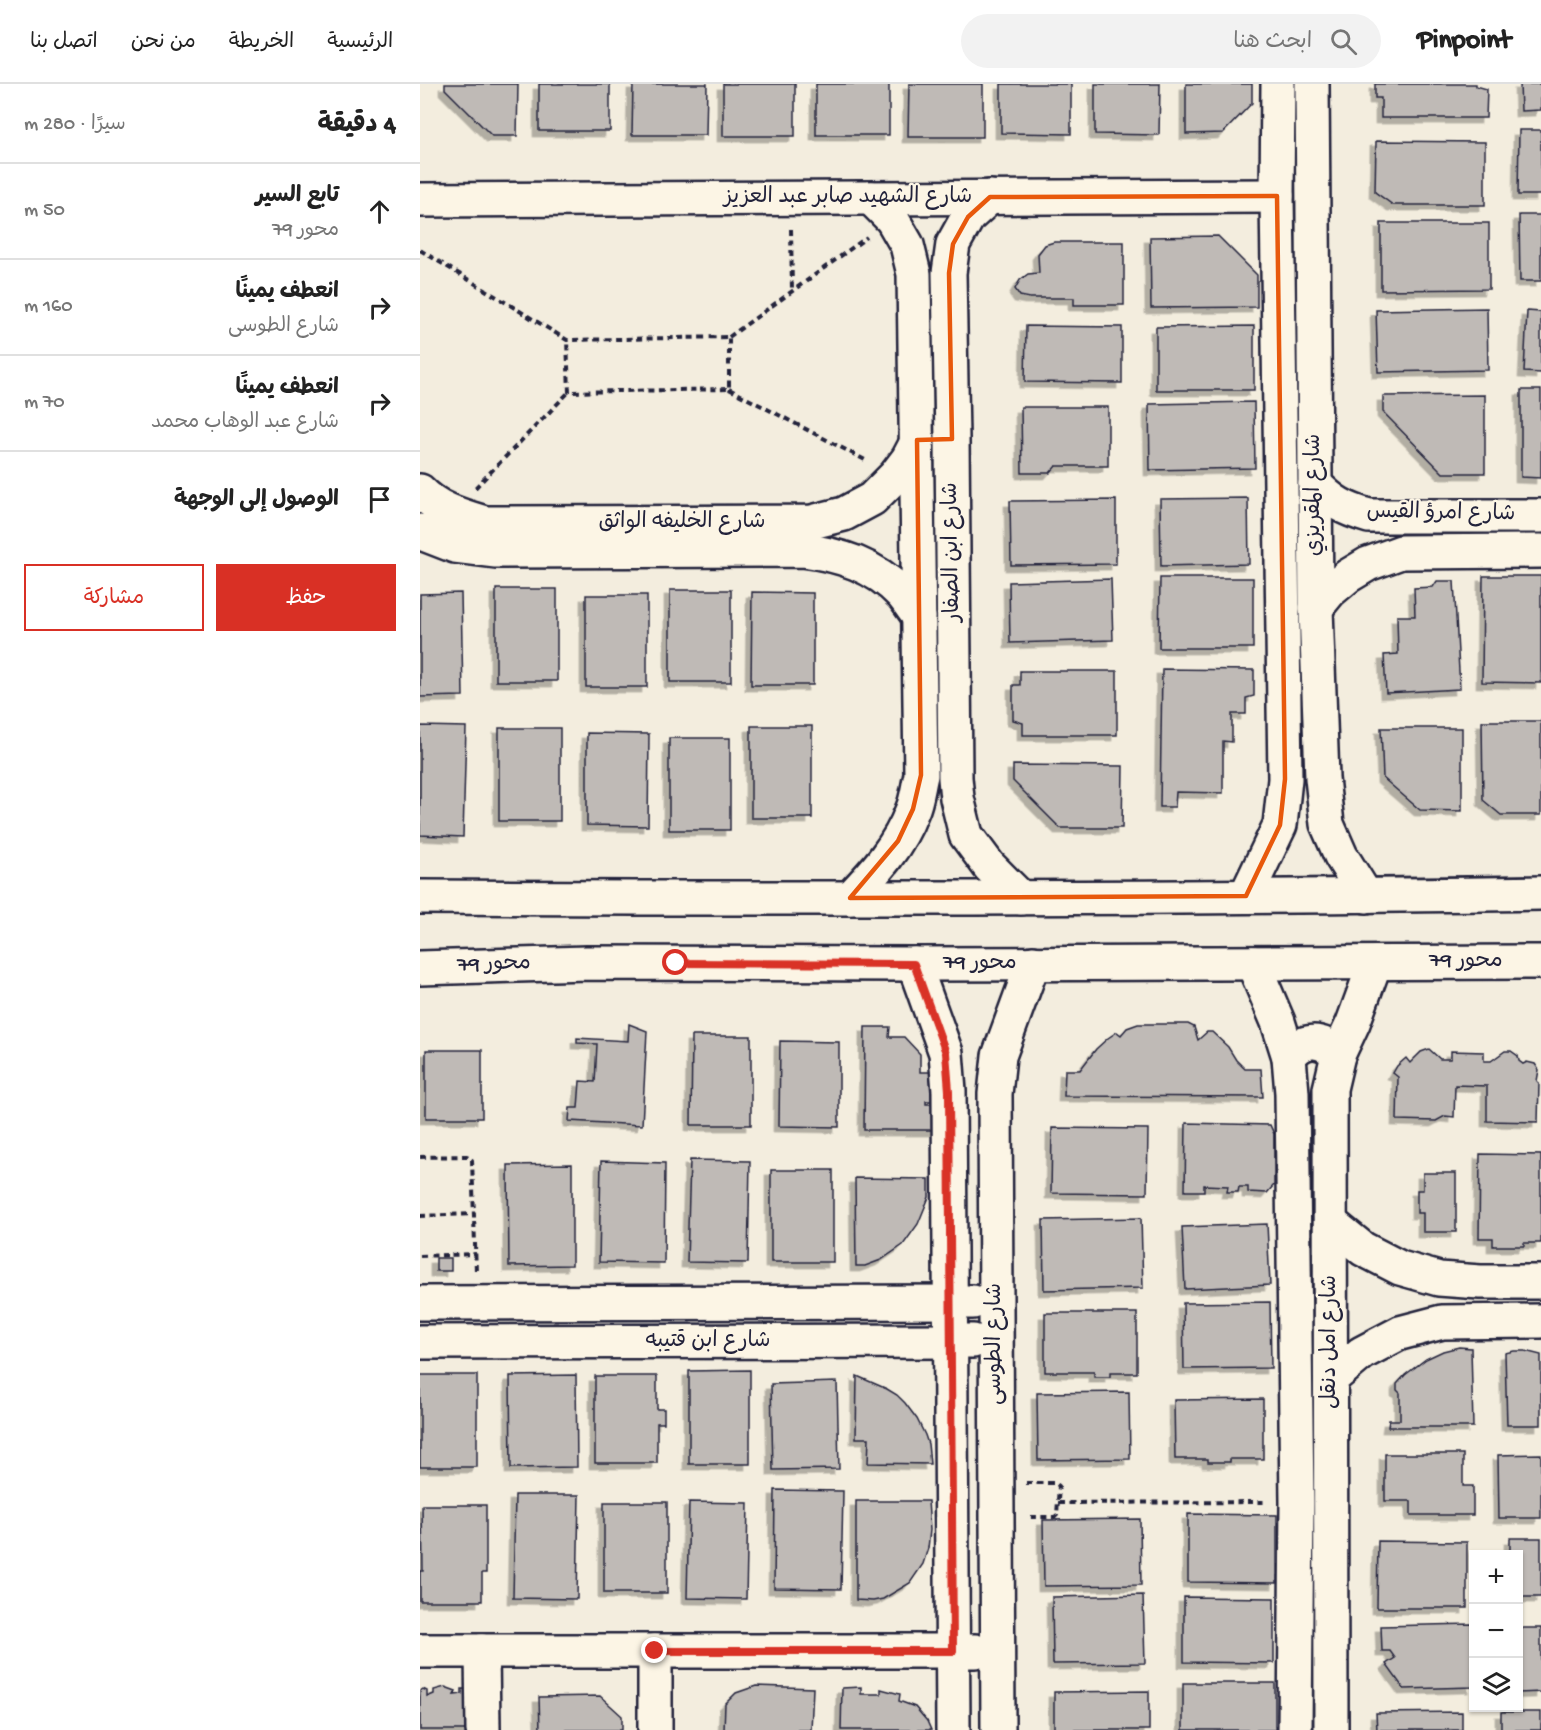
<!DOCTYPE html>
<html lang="ar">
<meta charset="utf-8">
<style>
:root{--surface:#fff;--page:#f2f2f2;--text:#222;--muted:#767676;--line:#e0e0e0;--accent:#d93025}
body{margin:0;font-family:"Gochi Hand","Playpen Sans Arabic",sans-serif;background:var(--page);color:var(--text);direction:rtl}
.controls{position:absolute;right:18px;bottom:18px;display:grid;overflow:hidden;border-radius:0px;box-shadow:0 2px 4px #0004}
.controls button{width:54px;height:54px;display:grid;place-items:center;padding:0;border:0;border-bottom:2px solid var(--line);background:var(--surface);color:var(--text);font:30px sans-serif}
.stop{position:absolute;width:18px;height:18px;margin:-14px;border:4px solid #d93025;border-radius:50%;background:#fff}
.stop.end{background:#d93025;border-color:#fff;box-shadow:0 2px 6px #0008}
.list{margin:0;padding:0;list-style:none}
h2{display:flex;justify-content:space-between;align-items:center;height:78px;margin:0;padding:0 24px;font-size:26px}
h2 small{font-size:20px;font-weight:400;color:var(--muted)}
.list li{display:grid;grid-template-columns:39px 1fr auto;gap:18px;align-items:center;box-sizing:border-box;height:96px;padding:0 24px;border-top:2px solid var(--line)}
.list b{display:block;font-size:22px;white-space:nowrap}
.list p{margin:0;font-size:20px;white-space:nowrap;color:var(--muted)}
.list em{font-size:20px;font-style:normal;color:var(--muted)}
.actions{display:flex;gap:12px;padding:18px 24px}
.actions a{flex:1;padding:14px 0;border:2px solid var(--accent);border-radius:0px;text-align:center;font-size:21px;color:var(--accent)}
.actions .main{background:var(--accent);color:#fff}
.icon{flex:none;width:33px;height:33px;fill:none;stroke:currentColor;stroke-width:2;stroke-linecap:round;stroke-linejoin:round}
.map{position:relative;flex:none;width:1121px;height:1646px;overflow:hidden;direction:ltr}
header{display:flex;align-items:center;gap:36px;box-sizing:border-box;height:84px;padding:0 30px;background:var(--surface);border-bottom:2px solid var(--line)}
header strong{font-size:28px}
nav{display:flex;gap:33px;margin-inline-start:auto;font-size:21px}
.search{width:420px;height:54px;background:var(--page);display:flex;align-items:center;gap:15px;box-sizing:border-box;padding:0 21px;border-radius:33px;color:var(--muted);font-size:22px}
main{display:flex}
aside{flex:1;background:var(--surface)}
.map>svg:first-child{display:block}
.building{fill:#bfbab6;stroke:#22223b;stroke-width:1.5;filter:url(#shadow)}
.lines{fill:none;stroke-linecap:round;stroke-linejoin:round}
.minor-casing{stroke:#22223b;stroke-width:38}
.major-casing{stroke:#22223b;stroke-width:38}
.path{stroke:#22223b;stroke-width:4;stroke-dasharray:6 4.5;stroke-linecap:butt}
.minor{stroke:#fcf5e5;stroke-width:33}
.major{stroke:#fcf5e5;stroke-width:33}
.route{stroke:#d93025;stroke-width:8}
.marked{fill:none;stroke:#e8590c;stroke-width:4.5;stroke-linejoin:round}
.labels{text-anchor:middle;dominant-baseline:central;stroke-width:4.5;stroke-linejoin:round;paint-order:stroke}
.street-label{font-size:22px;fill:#22223b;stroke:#fcf5e5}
</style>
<header>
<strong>Pinpoint</strong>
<div class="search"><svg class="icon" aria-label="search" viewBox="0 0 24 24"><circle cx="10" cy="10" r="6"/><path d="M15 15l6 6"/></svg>ابحث هنا</div>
<nav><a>الرئيسية</a><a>الخريطة</a><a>من نحن</a><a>اتصل بنا</a></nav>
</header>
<main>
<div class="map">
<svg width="1121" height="1646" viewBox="0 0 1121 1646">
<defs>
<filter id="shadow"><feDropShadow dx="-5.5" dy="5.5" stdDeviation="0" flood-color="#0004"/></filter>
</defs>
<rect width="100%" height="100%" fill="#f3edde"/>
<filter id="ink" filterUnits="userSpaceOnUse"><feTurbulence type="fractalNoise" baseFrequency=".0167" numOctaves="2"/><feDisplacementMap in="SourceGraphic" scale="12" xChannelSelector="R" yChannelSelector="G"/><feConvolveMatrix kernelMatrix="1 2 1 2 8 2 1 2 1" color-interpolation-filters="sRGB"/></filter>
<g filter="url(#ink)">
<g class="building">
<path d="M25 0H98L97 52H72L25 5Z"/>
<rect x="119" y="0" width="71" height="47"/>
<path d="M213 0H287L286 51H212Z"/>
<rect x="303" y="0" width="72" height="52"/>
<rect x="396" y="0" width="73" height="51"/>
<path d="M489 0H563V53H488Z"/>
<path d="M581 0H651V50L581 49Z"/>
<path d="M675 0H740L739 51 675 50Z"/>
<path d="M766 0H832V19L803 49 766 50Z"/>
<path d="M955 0H1056V2L1067 5 1066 34H961V14H955Z"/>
<path d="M1100 0H1121V26L1101 27Z"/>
<path d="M1099 46H1121V111H1098Z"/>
<path d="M956 57 1065 58V121H973L955 108Z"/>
<path d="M1099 131H1121V197H1100Z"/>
<path d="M961 139H1069V205L961 206Z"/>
<path d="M798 152 837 191V223L731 224 730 153Z"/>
<path d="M634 158H704V221H654V214H610L600 212 595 205 600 196 608 190 619 189 618 170 625 161Z"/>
<path d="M1067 224 1068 286 958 288 956 226Z"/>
<path d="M1107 227 1121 228V289L1104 288Z"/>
<path d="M606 242 702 243V299L605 298Z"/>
<path d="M834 242V306H736V243Z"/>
<path d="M1101 306H1121V394L1101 393Z"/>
<path d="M1065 311V389H1023L963 328V312Z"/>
<path d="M834 318 835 384 730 386 729 320Z"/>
<path d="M601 323H688V382H636L630 389H602Z"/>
<path d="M828 414 829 480 741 482 740 415Z"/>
<path d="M696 416V480L591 481 590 417Z"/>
<path d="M1063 492H1121V599L1062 598Z"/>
<path d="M740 494H833V564H739Z"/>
<path d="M691 495 693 556 590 559 589 498Z"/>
<path d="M1017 497H1034L1040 605 966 609 964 571 978 570 977 532H995L994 504 1013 503Z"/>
<rect x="76" y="505" width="61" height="92"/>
<rect x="250" y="506" width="61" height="92"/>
<path d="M332 508 393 509V601H331Z"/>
<path d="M41 509 43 612 0 613V510Z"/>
<rect x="166" y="511" width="61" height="92"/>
<path d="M742 585 834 586V612L826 614V630H812V658L803 657V709L756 708 755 723H740Z"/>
<path d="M600 587H697V651H603V639L593 636V601H600Z"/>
<path d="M1062 637H1121V731H1081L1063 716Z"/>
<path d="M0 642 46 643 43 753 0 751Z"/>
<rect x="331" y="642" width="61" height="92"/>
<rect x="79" y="644" width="61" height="93"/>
<path d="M961 644H1042V727L1000 726 963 694Z"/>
<path d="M167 649 229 650 228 742 167 741Z"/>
<rect x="249" y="654" width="61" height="92"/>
<path d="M593 681 703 682 702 744H640L593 697Z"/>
<path d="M209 940 227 947 222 1041 149 1037 150 1024H158L160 997 175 998 177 960 157 959V954L208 957Z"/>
<path d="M718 940H768L774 943 778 956 787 948H792L808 963 816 976 825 985H841L843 1013 644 1012 645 986H660L676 965 688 954 697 948 701 951 707 944Z"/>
<path d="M445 943H470L469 953H484L500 970V988H517L516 1017H506V1020H518V1046H444Z"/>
<path d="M272 952H331V1041H271Z"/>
<path d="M360 957 419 958V1043L359 1042Z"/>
<path d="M1009 965 1020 975H1031V967L1064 968V977H1071L1085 967H1091L1098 972 1099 977 1103 980 1107 978 1115 980 1119 986 1117 997 1119 999 1118 1038 1067 1037V1002L1035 1001 1034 1033 1025 1032 1016 1037 977 1036 978 993 973 989 977 982 986 974 990 979 1001 968Z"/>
<rect x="6" y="966" width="56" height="68"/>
<path d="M766 1039 850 1041 854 1050V1101L847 1109 828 1108V1103H819L818 1108H807L808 1102 784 1101V1107H765Z"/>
<path d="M632 1044 728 1045 727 1110 631 1109Z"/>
<path d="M1060 1070 1121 1071V1159H1104V1162H1073V1154H1059Z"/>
<path d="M270 1076 330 1077 328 1179 267 1178Z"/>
<path d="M181 1077 245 1079 244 1179 179 1178Z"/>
<path d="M152 1080V1181L89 1182 88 1081Z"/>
<rect x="351" y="1086" width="62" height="92"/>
<path d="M1003 1089H1036V1148H1003V1129H997V1106H1003Z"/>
<path d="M435 1094 509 1095V1113L498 1140 483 1161 461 1176 445 1182H436Z"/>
<path d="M721 1134 723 1204 624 1206 623 1136Z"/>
<path d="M847 1140 850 1201 765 1205 762 1143Z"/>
<rect x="16" y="1174" width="15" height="13"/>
<path d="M850 1218 851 1284 764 1285 763 1219Z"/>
<path d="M625 1229H717V1289H690V1293H674V1288H625Z"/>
<path d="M1039 1263 1051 1264 1053 1343H968L969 1336H980V1309L977 1306V1300L985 1291 1006 1275 1023 1267Z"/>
<path d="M1094 1267H1105L1121 1271V1341H1087L1085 1269Z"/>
<path d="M330 1286V1380H269V1287Z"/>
<rect x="0" y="1291" width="57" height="92"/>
<path d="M156 1291 157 1383 91 1384 90 1292Z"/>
<path d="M175 1292H237V1325H244V1339H237V1379H175Z"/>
<path d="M437 1292 467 1305 477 1311 485 1319 497 1335 505 1351 508 1360 510 1380 448 1379 449 1354H436Z"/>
<path d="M417 1298 419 1385 353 1386 351 1300Z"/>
<path d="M709 1308 710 1375 618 1376 617 1309Z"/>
<path d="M843 1315V1375H810V1378H788V1375H755L754 1316Z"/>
<path d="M965 1370H1043V1402H1053V1431H991V1417H965Z"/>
<path d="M1121 1370V1434H1079L1078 1371Z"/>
<path d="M355 1406 423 1407 421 1505 354 1504Z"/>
<path d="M95 1411H159L157 1515 93 1514Z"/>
<path d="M436 1417H508L510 1446 508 1464 503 1480 490 1499 463 1515 453 1517 436 1516Z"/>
<rect x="184" y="1418" width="63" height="91"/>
<path d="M269 1418 328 1419 326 1515 267 1514Z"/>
<path d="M2 1421H66V1489H62V1517H0V1487H3Z"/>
<path d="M768 1430 857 1431V1499L768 1498Z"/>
<path d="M720 1435 721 1501 624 1502 623 1436Z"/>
<path d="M1090 1454H1121V1513H1098V1470H1090Z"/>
<path d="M958 1457 1047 1458V1524H957Z"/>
<path d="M723 1511 725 1579 633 1580 632 1513Z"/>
<path d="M764 1513 854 1514V1579L764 1578Z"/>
<path d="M1052 1540 1053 1603 984 1605 966 1580 975 1574 970 1567H962L961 1542Z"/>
<path d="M1098 1544H1121V1608L1098 1609Z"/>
<rect x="763" y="1599" width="92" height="47"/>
<path d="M336 1602 393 1604 391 1646H304L305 1620 316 1609Z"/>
<path d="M25 1603 36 1607 34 1611 42 1610V1605H46V1612H54L55 1646H0V1607L3 1605 7 1607V1613L14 1610V1606Z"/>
<path d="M441 1603V1610H461V1605L480 1610 479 1617 495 1623 507 1637 511 1646H421L422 1604Z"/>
<path d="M729 1607V1646H634V1608Z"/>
<path d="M180 1612 202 1632V1646H120L119 1613Z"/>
<path d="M1042 1628V1646H957L956 1629Z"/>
<rect x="1081" y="1628" width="40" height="18"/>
</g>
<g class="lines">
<defs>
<g id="minor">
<path d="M892 0 896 524 902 694 907 740 921 772 946 812"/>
<path d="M570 113 548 133 533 160 529 189 532 355 535 694 537 714 546 751 569 782 601 814"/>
<path d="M0 116 857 112"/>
<path d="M895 400C912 418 924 425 949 432H1121"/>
<path d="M0 407C18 426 42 432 65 439L392 438 424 430 452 415 475 392 488 375 498 356"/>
<path d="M0 447 4 450 35 462 76 467 382 466C421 471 454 481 482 510 488 517 493 525 499 533"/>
<path d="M896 524 910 507 928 492 948 480 981 468 1121 467"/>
<path d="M826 812 860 741 865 695 857 112 858 0"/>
<path d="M430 814C455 788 479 762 492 727 497 716 498 703 501 691L494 190 487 161 472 135 451 114"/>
<path d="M833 879 858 938 869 973 872 1009 877 1418 875 1646"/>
<path d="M494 880 526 969 529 1007 533 1646"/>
<path d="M869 973C883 953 902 954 918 971"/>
<path d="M911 1139 943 1165 980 1184 1019 1195 1060 1198H1121"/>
<path d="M0 1219 553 1218"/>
<path d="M0 1258 553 1257"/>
<path d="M911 1295 942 1269 980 1249 1022 1238 1121 1237"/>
<path d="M0 1567H555"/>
<path d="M62 1567 63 1646"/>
<path d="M235 1646V1567"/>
<path d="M578 1646 575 1010 579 972 613 879"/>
<path d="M911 1646 910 1005 918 971 933 939 955 879"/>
</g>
<g id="major">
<path d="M0 813C374 815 747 815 1121 809"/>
<path d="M0 884 167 879 494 880 1121 878"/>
</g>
</defs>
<use href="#minor" class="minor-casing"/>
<use href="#major" class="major-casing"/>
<g class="path">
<path d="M371 145 372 206"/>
<path d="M0 166 147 256 309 253V305L149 308 147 256"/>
<path d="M309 253 447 153"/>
<path d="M309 305 447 377"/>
<path d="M55 404 149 308"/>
<path d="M0 1073 47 1072 52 1076 56 1188"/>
<path d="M0 1132 54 1130"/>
<path d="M0 1172 56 1170"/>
<path d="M606 1399H635L639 1402 637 1431 635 1433H608"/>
<path d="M638 1419 846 1418"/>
</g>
<use href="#minor" class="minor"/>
<use href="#major" class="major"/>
</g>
</g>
<g class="lines" filter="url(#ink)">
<path class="route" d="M235 1567H533L529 1007 526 969 494 880 256 879"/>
</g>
<path class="marked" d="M857 112 865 695 860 741 826 812 430 814 478 757 493 725 501 691 497 356 532 355 529 189 533 160 548 133 570 113Z"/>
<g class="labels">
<g class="street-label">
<text x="428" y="114">شارع الشهيد صابر عبد العزيز</text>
<text transform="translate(895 411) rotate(-90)">شارع المقريزي</text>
<text transform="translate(1021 430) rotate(1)">شارع امرؤ القيس</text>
<text x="262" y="439">شارع الخليفه الواثق</text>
<text transform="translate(533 468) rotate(-91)">شارع ابن الصفار</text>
<text x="1046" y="878">محور 79</text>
<text x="560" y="880">محور 79</text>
<text transform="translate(74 881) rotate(-2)">محور 79</text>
<text x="288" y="1258">شارع ابن قتيبه</text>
<text transform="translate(911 1258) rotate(-90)">شارع امل دنقل</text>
<text transform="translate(576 1260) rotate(-90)">شارع الطوسى</text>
</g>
</g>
</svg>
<div class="controls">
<button>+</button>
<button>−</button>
<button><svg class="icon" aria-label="layers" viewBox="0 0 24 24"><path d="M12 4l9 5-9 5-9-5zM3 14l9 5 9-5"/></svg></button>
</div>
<div class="stop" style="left:256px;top:879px"></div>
<div class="stop end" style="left:235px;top:1567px"></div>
</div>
<aside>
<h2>4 دقيقة<small>سيرًا · 280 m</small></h2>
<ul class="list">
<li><svg class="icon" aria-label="ahead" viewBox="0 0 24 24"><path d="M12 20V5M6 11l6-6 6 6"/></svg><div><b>تابع السير</b><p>محور 79</p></div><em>50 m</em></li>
<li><svg class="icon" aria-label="right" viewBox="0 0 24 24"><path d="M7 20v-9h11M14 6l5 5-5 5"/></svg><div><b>انعطف يمينًا</b><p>شارع الطوسى</p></div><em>160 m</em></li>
<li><svg class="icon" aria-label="right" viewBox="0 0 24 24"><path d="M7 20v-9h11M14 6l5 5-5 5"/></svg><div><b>انعطف يمينًا</b><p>شارع عبد الوهاب محمد</p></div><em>70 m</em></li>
<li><svg class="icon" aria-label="arrive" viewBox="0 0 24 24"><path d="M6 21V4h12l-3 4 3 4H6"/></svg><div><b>الوصول إلى الوجهة</b></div></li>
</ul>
<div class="actions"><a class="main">حفظ</a><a>مشاركة</a></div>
</aside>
</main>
